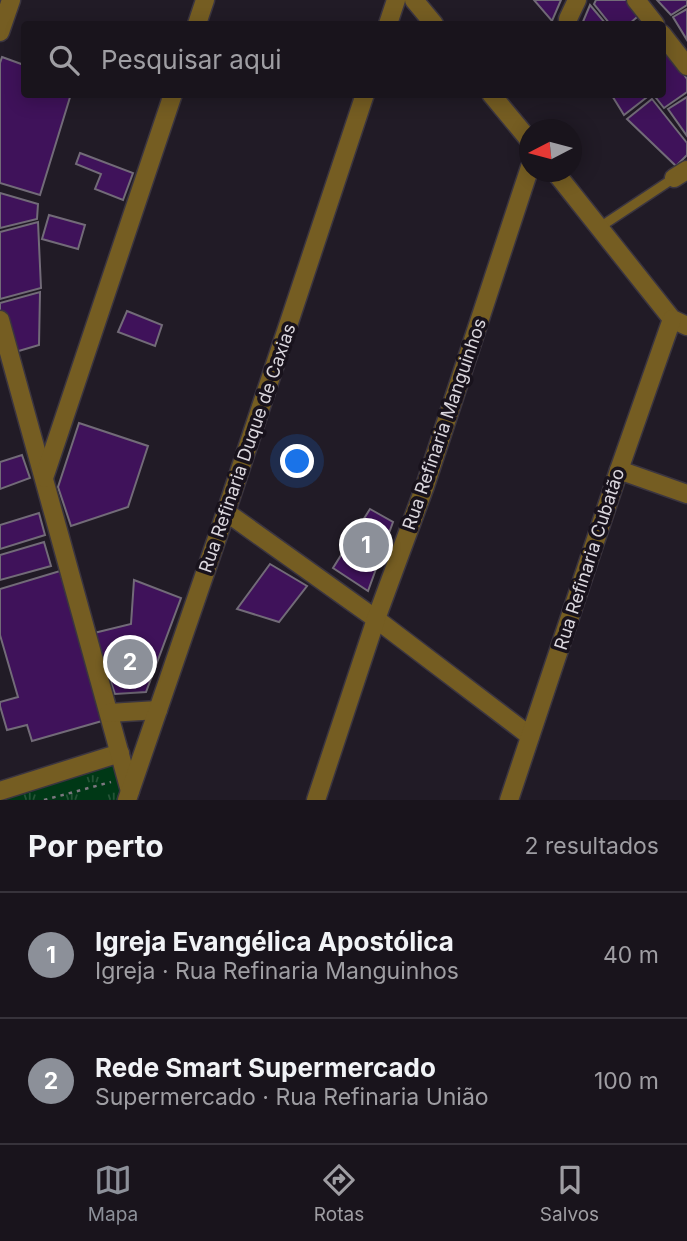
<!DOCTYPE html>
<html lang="pt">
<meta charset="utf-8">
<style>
:root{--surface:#19141c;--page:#221d25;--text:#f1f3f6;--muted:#9f9ea3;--line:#37333b;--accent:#8c9099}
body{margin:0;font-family:Inter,sans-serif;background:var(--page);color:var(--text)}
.compass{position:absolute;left:519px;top:119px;width:63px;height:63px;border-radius:50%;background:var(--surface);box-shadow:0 4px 18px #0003;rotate:264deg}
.you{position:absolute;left:298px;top:462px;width:24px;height:24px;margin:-18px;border:5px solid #fff;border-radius:50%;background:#1a73e8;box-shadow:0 0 0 10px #1a73e833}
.badge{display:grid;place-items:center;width:46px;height:46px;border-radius:50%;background:var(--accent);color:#fff;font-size:23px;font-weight:700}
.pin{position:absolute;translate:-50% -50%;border:4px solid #fff;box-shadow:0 2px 7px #0006}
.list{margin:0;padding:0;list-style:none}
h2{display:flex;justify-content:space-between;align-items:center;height:91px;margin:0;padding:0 28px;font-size:30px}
h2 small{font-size:23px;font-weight:400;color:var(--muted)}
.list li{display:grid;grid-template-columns:46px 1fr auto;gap:21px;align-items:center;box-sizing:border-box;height:126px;padding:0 28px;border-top:2px solid var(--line)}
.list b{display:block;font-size:26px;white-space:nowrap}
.list p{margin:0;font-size:23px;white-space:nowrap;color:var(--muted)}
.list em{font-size:23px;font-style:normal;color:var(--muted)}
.icon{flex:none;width:38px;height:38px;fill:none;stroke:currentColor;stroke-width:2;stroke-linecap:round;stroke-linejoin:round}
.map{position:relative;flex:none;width:687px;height:800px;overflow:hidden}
.search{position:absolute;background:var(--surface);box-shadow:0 4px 18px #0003;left:21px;right:21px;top:21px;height:77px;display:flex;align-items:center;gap:18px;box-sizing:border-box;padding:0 24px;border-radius:7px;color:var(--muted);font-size:26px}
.sheet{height:343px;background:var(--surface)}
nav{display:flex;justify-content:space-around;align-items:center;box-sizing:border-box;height:98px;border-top:2px solid var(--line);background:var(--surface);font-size:19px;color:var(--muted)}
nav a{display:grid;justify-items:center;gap:4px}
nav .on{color:var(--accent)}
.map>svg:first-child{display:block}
.park{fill:url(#park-tufts)}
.building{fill:#3f125a;stroke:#726b78;stroke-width:2}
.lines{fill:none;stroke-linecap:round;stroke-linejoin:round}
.service-casing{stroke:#3b3540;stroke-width:12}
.minor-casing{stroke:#3b3540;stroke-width:21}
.tertiary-casing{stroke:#3b3540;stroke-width:21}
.path{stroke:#7c7780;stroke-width:2.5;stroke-dasharray:3.5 5;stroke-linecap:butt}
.service{stroke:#755d22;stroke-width:9}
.minor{stroke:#755d22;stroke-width:18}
.tertiary{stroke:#755d22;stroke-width:18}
.labels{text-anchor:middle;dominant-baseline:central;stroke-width:7;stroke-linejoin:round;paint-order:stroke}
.street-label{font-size:18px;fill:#dbd7de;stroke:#18121c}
</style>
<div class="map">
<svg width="687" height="800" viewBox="0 0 687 800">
<defs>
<pattern id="park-tufts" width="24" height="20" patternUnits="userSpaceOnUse" patternTransform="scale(1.75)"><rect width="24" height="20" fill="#003816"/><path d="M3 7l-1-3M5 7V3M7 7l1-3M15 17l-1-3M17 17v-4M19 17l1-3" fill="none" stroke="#255437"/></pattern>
</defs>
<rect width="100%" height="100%" fill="#211b26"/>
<path class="park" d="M112 763 123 796 121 800H0V795Z"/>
<g class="building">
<path d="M534 0H561L552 21Z"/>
<path d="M596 0H632L643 12 629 24H610L594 4Z"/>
<path d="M657 0H687V5L671 15Z"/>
<path d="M590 5 606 24H582Z"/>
<path d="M687 9V40L673 17Z"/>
<path d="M663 42 687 79V92L664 108 653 94H662Z"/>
<path d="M2 57 24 65V94H71L40 195 0 183V63Z"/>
<path d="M611 94H651L624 115Z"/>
<path d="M687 97V136L668 109Z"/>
<path d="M652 99 687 143V155L676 166 627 119Z"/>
<path d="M80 153 133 173 123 200 95 189 101 174 76 164Z"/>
<path d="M0 193 38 204 37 219 0 228Z"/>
<path d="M49 215 85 225 78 249 42 239Z"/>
<path d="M38 222 41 288 0 299V232Z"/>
<path d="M40 292 39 345 12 353 0 311V303Z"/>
<path d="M127 311 162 325 155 346 118 332Z"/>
<path d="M79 423 148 446 128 507 71 526 58 487Z"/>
<path d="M22 455 30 478 0 489V462Z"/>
<path d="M370 509 393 522 368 591 333 568Z"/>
<path d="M39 513 45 535 0 549V525Z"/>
<path d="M44 542 51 566 0 580V555Z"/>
<path d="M270 564 307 586 279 622 237 609Z"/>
<path d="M60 571 102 721 32 741 27 725 7 730 0 706V702L18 697 0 635V589Z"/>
<path d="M134 580 181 598 146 692 115 694 94 633 131 624Z"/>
</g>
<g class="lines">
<defs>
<path id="service" d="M600 227 674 178"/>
<g id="minor">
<path d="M636 0 655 24"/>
<path d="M568 19 577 0"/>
<path d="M662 34 687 66"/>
<path d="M674 178 687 170"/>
<path d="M619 470 687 494"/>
<path d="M226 512 376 619 530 736"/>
<path d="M0 791 120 753"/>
</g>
<g id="tertiary">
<path d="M414 0 434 24"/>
<path d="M197 24 205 0"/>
<path d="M388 24 396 0"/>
<path d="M0 32 11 0"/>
<path d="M491 94 530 141"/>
<path d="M555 172 672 319 687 326"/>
<path d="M0 320 130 791"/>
<path d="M44 478 173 94"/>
<path d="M109 713 158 710"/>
<path d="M127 800 226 512 365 94"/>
<path d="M316 800 376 619 425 486 530 167"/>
<path d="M509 800 619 470 672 319"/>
</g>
</defs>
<use href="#service" class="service-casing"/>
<use href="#minor" class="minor-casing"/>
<use href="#tertiary" class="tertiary-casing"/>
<path class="path" d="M44 800 111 782"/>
<use href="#service" class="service"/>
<use href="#minor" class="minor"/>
<use href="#tertiary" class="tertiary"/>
</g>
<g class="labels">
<g class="street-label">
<text transform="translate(444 424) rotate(-71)">Rua Refinaria Manguinhos</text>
<text transform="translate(247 448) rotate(-71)">Rua Refinaria Duque de Caxias</text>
<text transform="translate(589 559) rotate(-72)">Rua Refinaria Cubatão</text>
</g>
</g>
</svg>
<svg class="compass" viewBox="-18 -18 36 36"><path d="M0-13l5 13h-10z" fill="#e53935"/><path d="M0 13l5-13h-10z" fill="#9f9ea3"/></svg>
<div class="you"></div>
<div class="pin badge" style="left:366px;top:545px">1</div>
<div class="pin badge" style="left:130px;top:662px">2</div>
<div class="search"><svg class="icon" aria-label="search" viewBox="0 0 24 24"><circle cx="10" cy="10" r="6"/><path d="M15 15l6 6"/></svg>Pesquisar aqui</div>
</div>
<section class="sheet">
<h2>Por perto<small>2 resultados</small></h2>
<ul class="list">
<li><span class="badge">1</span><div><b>Igreja Evangélica Apostólica</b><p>Igreja · Rua Refinaria Manguinhos</p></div><em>40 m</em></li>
<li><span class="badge">2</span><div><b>Rede Smart Supermercado</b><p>Supermercado · Rua Refinaria União</p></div><em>100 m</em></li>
</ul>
</section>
<nav>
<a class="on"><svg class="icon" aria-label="map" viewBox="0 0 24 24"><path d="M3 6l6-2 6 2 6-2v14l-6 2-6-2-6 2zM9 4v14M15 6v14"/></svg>Mapa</a>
<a><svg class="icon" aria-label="directions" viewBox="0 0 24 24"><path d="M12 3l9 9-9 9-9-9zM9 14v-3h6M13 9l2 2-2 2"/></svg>Rotas</a>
<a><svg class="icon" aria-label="saved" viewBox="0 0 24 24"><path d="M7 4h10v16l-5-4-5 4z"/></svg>Salvos</a>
</nav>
